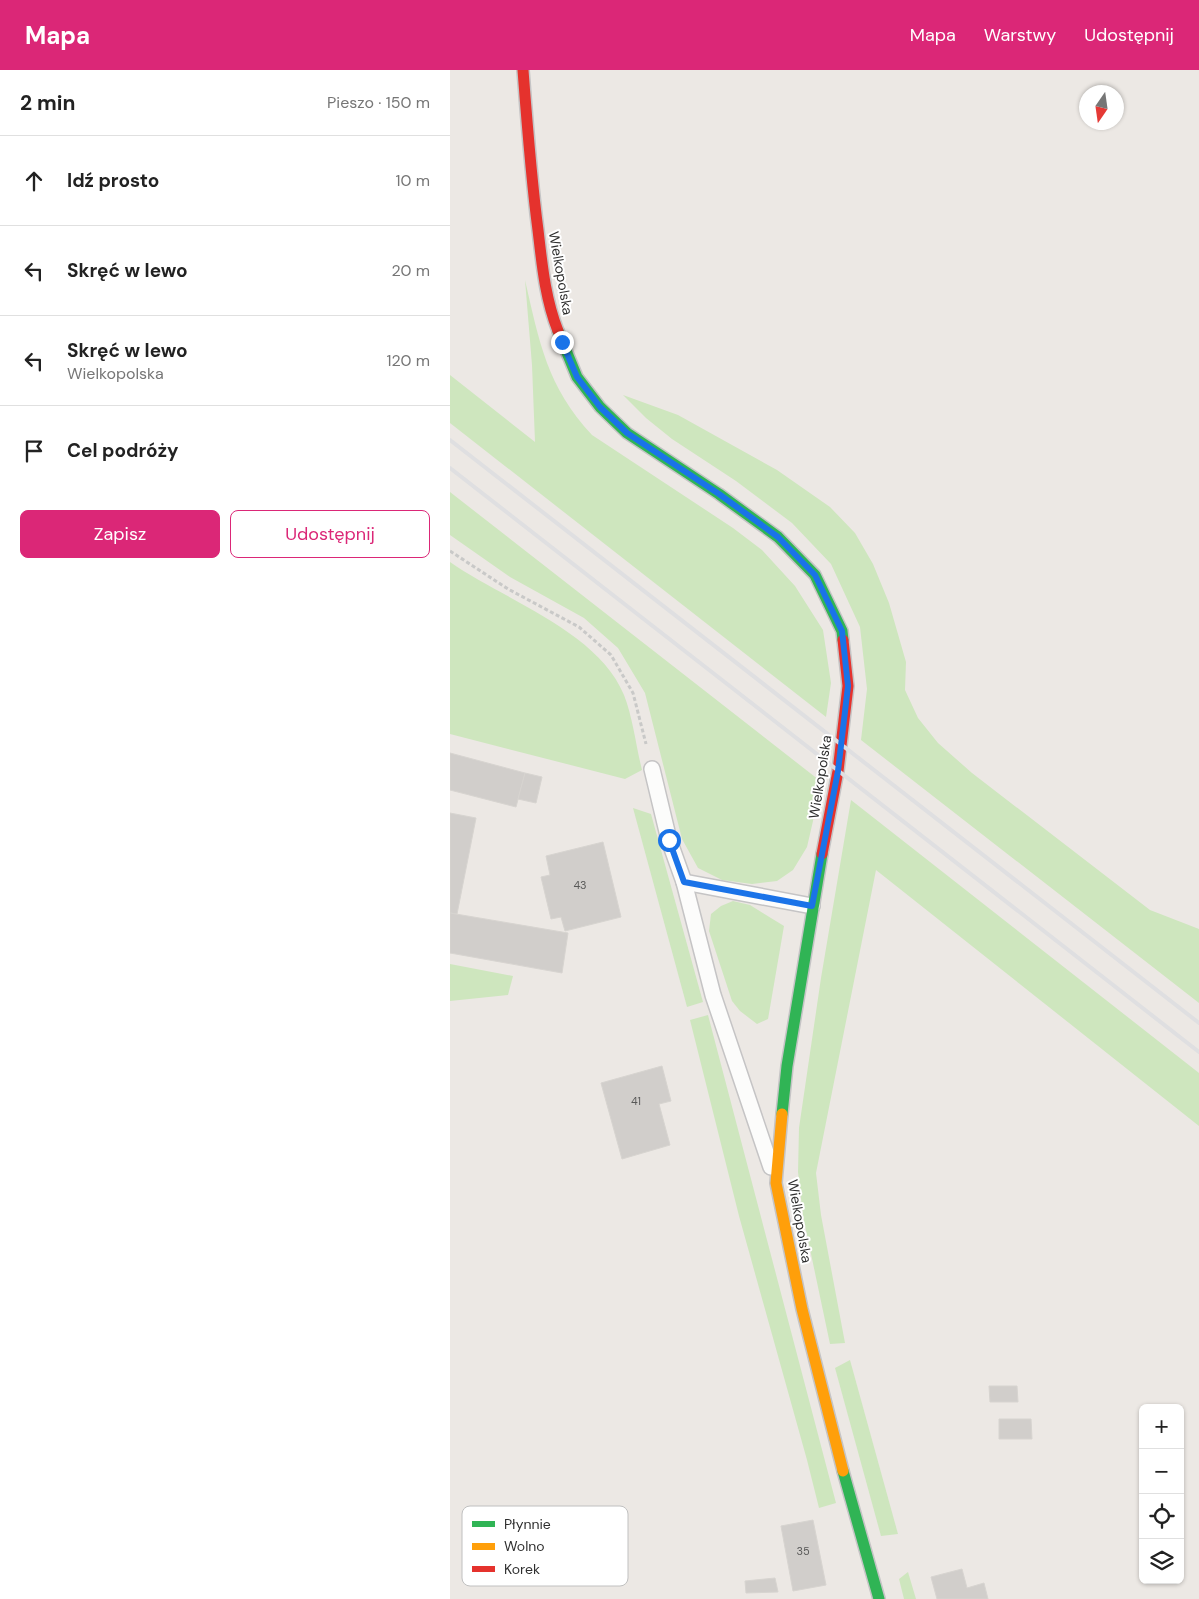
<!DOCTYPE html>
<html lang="pl">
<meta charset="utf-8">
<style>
:root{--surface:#fff;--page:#f6f6f6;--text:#222;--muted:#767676;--line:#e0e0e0;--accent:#db2777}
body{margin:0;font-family:"DM Sans",sans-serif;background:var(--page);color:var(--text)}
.controls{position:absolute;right:15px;bottom:15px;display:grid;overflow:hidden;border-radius:8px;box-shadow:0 1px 4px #0004}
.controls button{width:45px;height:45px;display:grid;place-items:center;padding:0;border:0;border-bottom:1px solid var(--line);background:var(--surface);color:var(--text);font:25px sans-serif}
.compass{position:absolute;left:629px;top:15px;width:45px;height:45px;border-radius:50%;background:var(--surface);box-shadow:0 1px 4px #0004;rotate:193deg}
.stop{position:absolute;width:15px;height:15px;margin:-11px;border:4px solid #1a73e8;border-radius:50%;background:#fff}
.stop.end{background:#1a73e8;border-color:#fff;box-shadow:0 1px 5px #0008}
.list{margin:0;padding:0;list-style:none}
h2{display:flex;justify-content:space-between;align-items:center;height:65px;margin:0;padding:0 20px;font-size:21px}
h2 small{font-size:16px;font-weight:400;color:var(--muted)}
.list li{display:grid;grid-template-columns:32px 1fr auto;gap:15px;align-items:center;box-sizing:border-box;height:90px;padding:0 20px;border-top:1px solid var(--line)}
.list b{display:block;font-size:19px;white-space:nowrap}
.list p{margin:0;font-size:16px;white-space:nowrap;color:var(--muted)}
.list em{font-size:16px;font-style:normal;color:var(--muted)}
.actions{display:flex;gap:10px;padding:15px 20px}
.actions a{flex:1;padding:11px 0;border:1px solid var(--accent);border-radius:8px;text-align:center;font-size:18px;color:var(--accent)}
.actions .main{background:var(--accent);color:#fff}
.icon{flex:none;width:28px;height:28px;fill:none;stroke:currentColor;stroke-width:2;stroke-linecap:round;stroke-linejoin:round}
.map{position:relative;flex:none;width:749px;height:1529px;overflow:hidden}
header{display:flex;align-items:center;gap:30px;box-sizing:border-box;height:70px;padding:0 25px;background:var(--accent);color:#fff}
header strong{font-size:24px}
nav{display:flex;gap:28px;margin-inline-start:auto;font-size:18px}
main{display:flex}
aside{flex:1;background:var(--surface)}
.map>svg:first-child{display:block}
.green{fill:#cee6be}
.building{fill:#d1cecb;stroke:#d7d4d0}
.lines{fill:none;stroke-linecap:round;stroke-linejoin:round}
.lane-casing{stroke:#c5c4c5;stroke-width:18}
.fast-casing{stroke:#c5c4c5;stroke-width:14}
.slow-casing{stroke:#c5c4c5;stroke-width:14}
.jam-casing{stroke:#c5c4c5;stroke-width:14}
.path{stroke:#c9c9c8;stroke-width:3;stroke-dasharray:4 2.5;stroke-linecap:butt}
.lane{stroke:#fcfcfb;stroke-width:15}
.fast{stroke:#30b455;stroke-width:11}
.slow{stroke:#ff9f0a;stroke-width:11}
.jam{stroke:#e5322d;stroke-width:11}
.rail{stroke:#dfdfe1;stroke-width:4}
.route{stroke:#1a73e8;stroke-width:6}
.labels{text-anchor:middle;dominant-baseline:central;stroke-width:4;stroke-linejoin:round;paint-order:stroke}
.number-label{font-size:11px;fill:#585857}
.street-label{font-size:14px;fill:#2e2e2e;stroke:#fff}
.key{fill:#fff;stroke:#c0c0c0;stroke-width:1}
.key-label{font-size:14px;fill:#2e2e2e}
</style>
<header>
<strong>Mapa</strong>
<nav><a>Mapa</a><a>Warstwy</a><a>Udostępnij</a></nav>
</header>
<main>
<aside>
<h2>2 min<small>Pieszo · 150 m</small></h2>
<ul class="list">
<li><svg class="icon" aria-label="ahead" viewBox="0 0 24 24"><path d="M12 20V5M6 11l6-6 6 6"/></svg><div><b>Idź prosto</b></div><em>10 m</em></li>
<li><svg class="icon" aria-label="left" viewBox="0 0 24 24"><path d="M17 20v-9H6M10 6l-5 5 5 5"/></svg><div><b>Skręć w lewo</b></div><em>20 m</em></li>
<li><svg class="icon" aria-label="left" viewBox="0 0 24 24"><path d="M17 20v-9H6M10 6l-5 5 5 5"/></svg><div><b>Skręć w lewo</b><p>Wielkopolska</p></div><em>120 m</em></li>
<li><svg class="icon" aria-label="arrive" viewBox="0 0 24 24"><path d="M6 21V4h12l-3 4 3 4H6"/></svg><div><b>Cel podróży</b></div></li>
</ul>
<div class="actions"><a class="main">Zapisz</a><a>Udostępnij</a></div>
</aside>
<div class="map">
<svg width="749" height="1529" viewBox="0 0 749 1529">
<rect width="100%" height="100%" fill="#ece8e4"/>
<g class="green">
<path d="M75 210C89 271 97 317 142 365L283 458 312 480 345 516 373 560 381 613 376 647 0 353V305L85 372 82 295Z"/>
<path d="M173 325 228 345 327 400 380 437 405 463 423 494 439 533 456 592 455 620 468 648 488 673 522 703 700 840 749 859V933L411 670 417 619 410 557 381 494 342 453 286 411 222 369 196 348Z"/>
<path d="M0 422 369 710 363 751 357 777 343 800 327 811 302 814 272 810 248 798 232 769 195 623 168 578 134 548 60 507 0 465Z"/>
<path d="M0 492C54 530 148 561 174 625 183 648 186 676 192 700L175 709 0 664Z"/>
<path d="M401 730 749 1003V1056L426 800 366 1103 371 1145 395 1273 380 1274 353 1146 348 1102 349 1058 371 908Z"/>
<path d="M183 738 201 744 253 932 237 937Z"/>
<path d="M283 831 300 835 334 856 318 949 307 954 290 941 282 931 259 861 261 844 271 836Z"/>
<path d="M0 894 63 906 58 925 0 931Z"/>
<path d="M258 945 386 1433 369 1438 357 1390 289 1146 240 950Z"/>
<path d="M400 1290 448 1464 431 1466 385 1298Z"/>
<path d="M458 1502 466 1529H454L449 1509Z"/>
</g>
<g class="building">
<path d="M0 683 75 703 66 737 0 720Z"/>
<path d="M75 703 92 707 86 733 68 729Z"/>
<path d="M0 743 26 748 7 844 0 843Z"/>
<path d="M153 772 171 847 115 861 111 847 101 849 91 807 100 805 96 786Z"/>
<path d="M0 843 118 863 112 903 0 883Z"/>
<path d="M212 996 221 1031 209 1034 220 1075 172 1089 151 1013Z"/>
<path d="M539 1316H567L568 1332H540Z"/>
<path d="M549 1349H581L582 1369H549Z"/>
<path d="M363 1450 376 1515 343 1521 331 1456Z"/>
<path d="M512 1499 517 1518 534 1513 538 1529H487L481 1507Z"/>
<path d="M325 1508 328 1522 296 1523 295 1511Z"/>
</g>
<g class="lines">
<defs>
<g id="lane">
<path d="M202 699 219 770 234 812 263 925 321 1097"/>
<path d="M234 812 362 836"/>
</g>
<g id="fast">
<path d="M108 261 127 307 150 337 177 363 269 424 328 467 365 505 392 561 393 570"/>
<path d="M332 1044 337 996 372 784"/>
<path d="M393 1401 429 1529"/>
</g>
<path id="slow" d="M332 1044 326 1113 352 1239 393 1401"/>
<g id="jam">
<path d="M73 0C77 53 81 107 88 160 92 194 95 228 108 261"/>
<path d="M372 784 388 701 398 616 393 570"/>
</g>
</defs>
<use href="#lane" class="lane-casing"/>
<use href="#fast" class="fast-casing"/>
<use href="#slow" class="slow-casing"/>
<use href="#jam" class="jam-casing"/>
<path class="path" d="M0 481 58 519 129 557 161 585 183 623 196 674"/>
<use href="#lane" class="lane"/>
<use href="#fast" class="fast"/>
<use href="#slow" class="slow"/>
<use href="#jam" class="jam"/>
<g class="rail">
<path d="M0 370 749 953"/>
<path d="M0 398 749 982"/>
</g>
</g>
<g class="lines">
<path class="route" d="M112 272 127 307 150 337 177 363 269 424 328 467 365 505 392 561 398 616 388 701 362 836 234 812 219 770"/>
</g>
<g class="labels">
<g class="number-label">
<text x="130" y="815">43</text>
<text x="186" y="1031">41</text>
<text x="353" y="1481">35</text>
</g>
<g class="street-label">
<text transform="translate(111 203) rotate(80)">Wielkopolska</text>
<text transform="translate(370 707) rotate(-81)">Wielkopolska</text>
<text transform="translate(350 1151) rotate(80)">Wielkopolska</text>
</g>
</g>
<rect x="12" y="1436" width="166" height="80" rx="8" class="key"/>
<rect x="22" y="1451" width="23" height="6" fill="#30b455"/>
<rect x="22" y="1473" width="23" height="7" fill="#ff9f0a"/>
<rect x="22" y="1496" width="23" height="6" fill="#e5322d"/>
<g class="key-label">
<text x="54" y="1459">Płynnie</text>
<text x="54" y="1481">Wolno</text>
<text x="54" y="1504">Korek</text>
</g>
</svg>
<div class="controls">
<button>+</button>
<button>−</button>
<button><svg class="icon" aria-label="locate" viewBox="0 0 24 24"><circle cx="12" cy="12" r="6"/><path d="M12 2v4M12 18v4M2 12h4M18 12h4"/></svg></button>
<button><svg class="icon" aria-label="layers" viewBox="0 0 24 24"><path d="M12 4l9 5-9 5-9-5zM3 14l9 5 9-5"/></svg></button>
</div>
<svg class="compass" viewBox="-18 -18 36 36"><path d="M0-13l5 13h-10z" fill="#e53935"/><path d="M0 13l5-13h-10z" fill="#767676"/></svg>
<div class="stop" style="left:219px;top:770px"></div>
<div class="stop end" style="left:112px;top:272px"></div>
</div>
</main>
